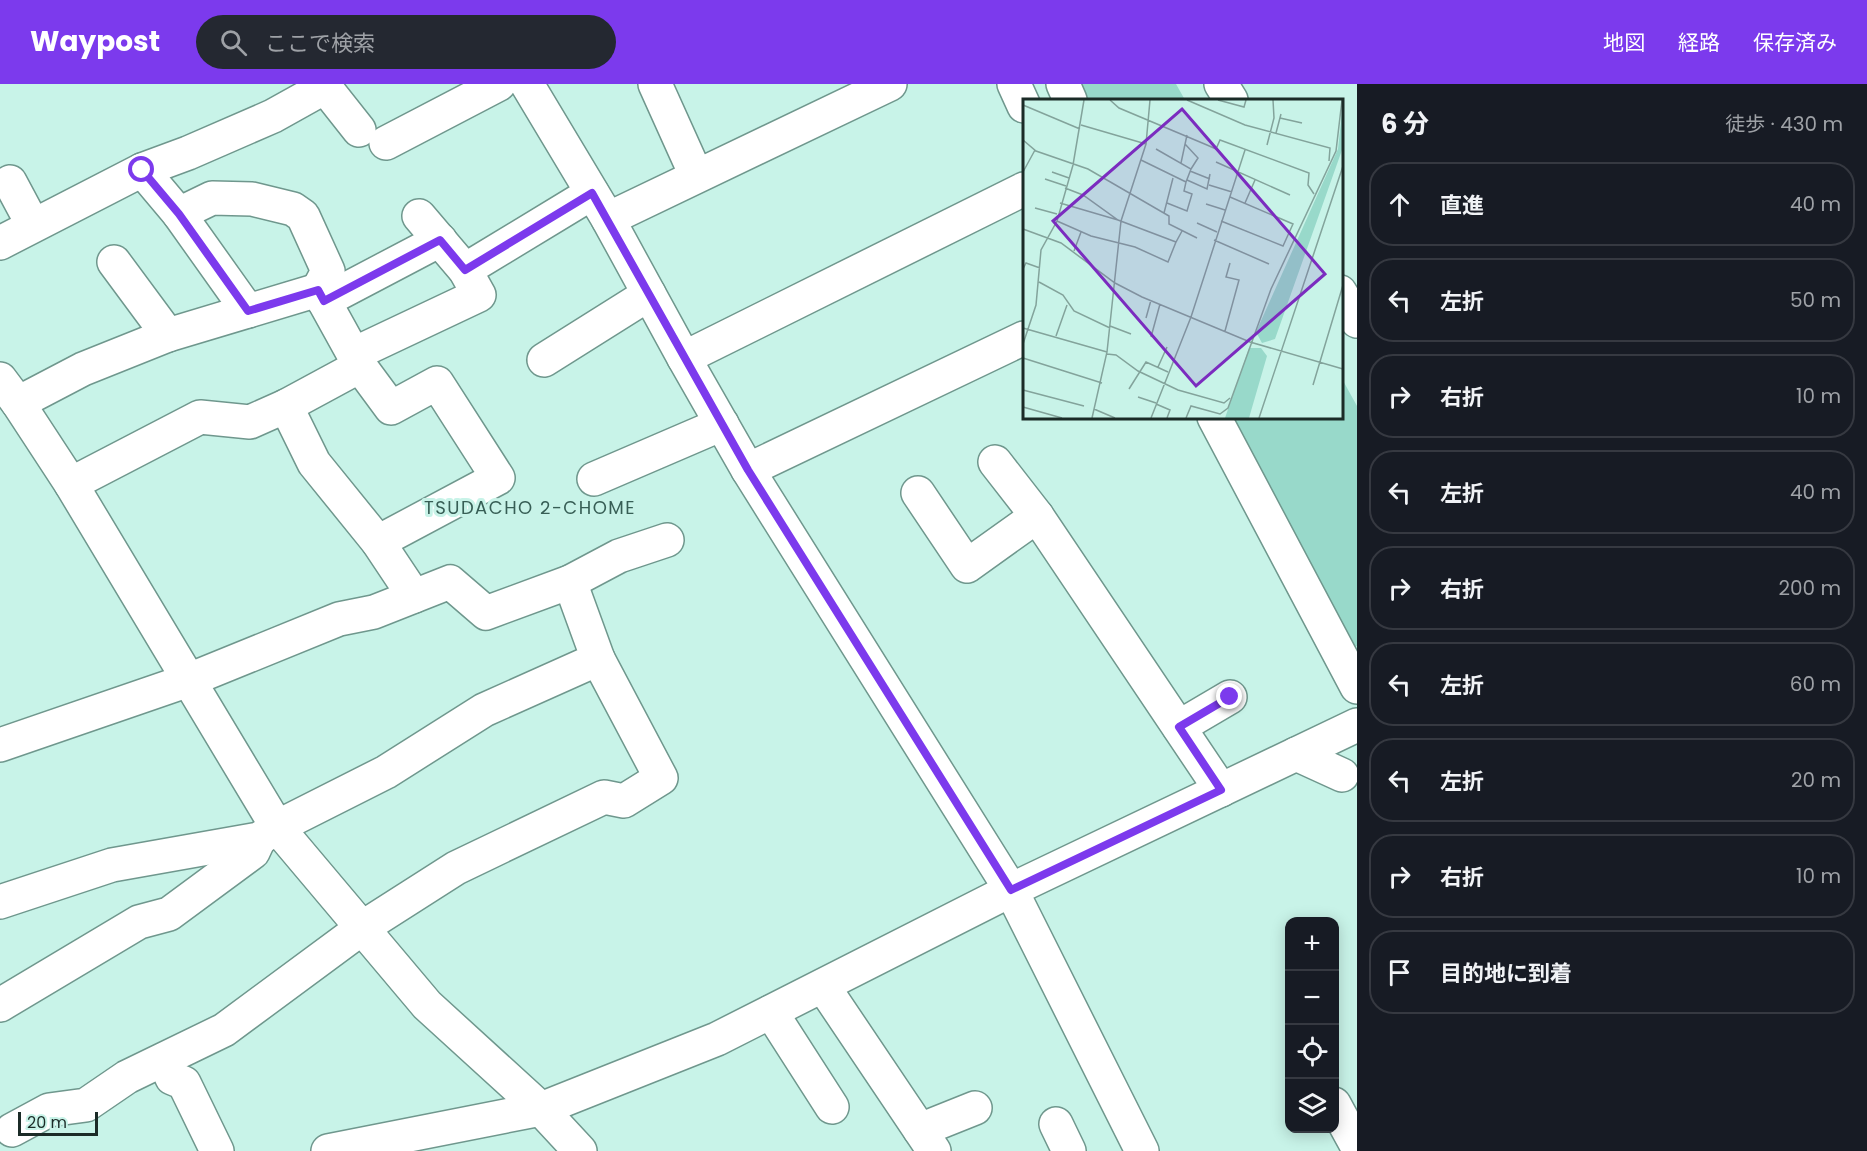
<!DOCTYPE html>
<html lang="ja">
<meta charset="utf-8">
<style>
:root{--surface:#171b24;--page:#242831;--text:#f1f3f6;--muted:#9ea1a6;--line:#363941;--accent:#7c3aed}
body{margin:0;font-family:Poppins,"Noto Sans JP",sans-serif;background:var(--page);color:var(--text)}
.controls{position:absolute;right:18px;bottom:18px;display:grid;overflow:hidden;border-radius:12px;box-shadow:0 3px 15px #0003}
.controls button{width:54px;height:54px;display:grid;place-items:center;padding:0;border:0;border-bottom:2px solid var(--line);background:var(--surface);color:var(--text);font:30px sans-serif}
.scale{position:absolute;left:18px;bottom:15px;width:80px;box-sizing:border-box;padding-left:6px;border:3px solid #1b2b27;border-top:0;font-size:16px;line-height:21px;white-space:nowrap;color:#1b2b27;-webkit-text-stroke:4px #c8f3e8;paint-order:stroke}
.stop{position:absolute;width:18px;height:18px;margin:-14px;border:4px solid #7c3aed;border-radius:50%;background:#fff}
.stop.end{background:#7c3aed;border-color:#fff;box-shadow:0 2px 6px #0008}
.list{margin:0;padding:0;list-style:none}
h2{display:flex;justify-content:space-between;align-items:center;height:78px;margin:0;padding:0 24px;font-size:26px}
h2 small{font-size:20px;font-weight:400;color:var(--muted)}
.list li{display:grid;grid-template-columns:39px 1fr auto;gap:18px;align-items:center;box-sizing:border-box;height:84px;margin:0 12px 12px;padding:0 12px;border:2px solid var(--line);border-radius:24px}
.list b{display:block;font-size:22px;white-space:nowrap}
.list em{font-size:20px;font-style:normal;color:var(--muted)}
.icon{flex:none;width:33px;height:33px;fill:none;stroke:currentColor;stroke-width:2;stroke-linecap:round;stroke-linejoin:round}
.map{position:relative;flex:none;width:1357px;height:1067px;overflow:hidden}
header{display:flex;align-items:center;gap:36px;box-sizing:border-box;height:84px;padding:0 30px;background:var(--accent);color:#fff}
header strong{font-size:28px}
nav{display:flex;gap:33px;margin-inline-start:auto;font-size:21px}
.search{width:420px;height:54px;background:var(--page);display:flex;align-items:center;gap:15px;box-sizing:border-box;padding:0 21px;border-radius:33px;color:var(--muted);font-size:22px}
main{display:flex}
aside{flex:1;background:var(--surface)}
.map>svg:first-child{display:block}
.green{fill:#98d9ca}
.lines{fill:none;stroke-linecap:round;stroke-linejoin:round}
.minor-casing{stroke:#6f978d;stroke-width:36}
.minor{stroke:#fff;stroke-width:33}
.route{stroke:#7c3aed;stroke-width:8}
.labels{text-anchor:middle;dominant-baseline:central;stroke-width:6;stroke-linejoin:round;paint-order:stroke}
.neighbourhood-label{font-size:18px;letter-spacing:1.5px;fill:#375e55;stroke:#c8f3e8}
.inset-road{fill:none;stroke:#83a39b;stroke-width:1.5}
.view{fill:#7b2cbf;fill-opacity:0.15;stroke:#7b2cbf;stroke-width:3}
.inset-edge{fill:none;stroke:#1b2b27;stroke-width:3}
</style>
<header>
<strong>Waypost</strong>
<div class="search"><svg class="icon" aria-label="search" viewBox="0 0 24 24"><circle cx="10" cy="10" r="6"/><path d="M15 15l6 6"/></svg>ここで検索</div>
<nav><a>地図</a><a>経路</a><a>保存済み</a></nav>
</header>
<main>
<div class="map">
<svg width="1357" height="1067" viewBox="0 0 1357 1067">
<rect width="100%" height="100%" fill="#c8f3e8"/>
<g class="green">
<path d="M1072 0H1176L1185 16H1080Z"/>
<path d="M1341 293 1357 322V562L1349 566 1225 333H1340Z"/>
</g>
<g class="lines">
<defs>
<g id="minor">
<path d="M527 0 608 135 684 274 748 386 1011 806 1142 1067"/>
<path d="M655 0 696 91"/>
<path d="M1014 0 1024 22"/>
<path d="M1063 0 1070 16"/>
<path d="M1221 0 1231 16"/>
<path d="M325 3 359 46"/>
<path d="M386 59 499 0"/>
<path d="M142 86 179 130 248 227"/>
<path d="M10 98 33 141"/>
<path d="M179 130 212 114 252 115 293 125 303 132 328 187 318 206"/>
<path d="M608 135 890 0"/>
<path d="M0 159 142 86 188 69 273 32 325 3 323 0"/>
<path d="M114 178 168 251"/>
<path d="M465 186 592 109"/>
<path d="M1340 208 1357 237"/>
<path d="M324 217 440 156"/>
<path d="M354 270 479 211 465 186 419 132"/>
<path d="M684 274 1024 105"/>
<path d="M544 276 649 210"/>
<path d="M0 295 18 319 71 400 277 743 427 921 541 1025 580 1067"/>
<path d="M18 319 83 285 168 251 318 206 360 282"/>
<path d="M286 322 314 379 378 458 414 512"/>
<path d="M1214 333 1357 603"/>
<path d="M995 378 1037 432"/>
<path d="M748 386 1024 254"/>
<path d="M594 395 722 340"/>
<path d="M71 400 200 333 250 338 286 322 360 282 391 324 437 299 498 394 378 458"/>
<path d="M918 409 967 482 1037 432 1221 706"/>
<path d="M1179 643 1230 613"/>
<path d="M0 661 189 596 339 535 374 528 450 498 486 529 570 498 619 472 667 456"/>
<path d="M1296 670 1342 691"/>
<path d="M0 818 112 781 259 755 277 743 386 688 484 626 598 575 570 498"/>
<path d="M823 902 934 1067"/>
<path d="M0 921 139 838 169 830 253 768 259 755"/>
<path d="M771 928 832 1023"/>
<path d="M164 976 172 994 184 999 217 1067"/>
<path d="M1334 1020 1357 1062"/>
<path d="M1056 1040 1069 1067"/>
<path d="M12 1046 49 1026 86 1021 127 993 224 946 362 844 456 784 604 713 624 717 661 694 598 575"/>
<path d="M920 1046 975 1024"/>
<path d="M328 1067 541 1025 717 955 1011 806 1357 641"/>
</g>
</defs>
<use href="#minor" class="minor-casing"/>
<use href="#minor" class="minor"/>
</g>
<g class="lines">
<path class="route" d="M142 86 179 130 248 227 318 206 324 217 440 156 465 186 592 109 748 386 1011 806 1221 706 1179 643 1230 613"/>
</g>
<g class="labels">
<g class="neighbourhood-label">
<text x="530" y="423">TSUDACHO 2-CHOME</text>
</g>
</g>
<g transform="translate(1023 15)">
<rect width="320" height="320" fill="#c8f3e8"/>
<path d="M319 13V51L252 240 239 244 233 233 315 50ZM226 249H238L244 257 226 319H202Z" fill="#98d9ca"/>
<path class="inset-road" d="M87 1 96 9 184 46 193 50 197 41 286 74 285 86 291 95M164 1 222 26 307 49 306 62M195 1 221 8 223 1M0 6 57 30M257 19 279 24M58 26 123 45M253 34 258 15M0 41 13 52 65 70 146 117V125L174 139M162 45 175 59 168 70M244 46 251 19 250 1M133 50 168 70 163 83M118 61 163 83 161 92 169 95 164 112 144 104M193 63 267 96M158 64 164 36M167 72 187 80M0 73 12 51M29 73 46 79M22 80 43 87M164 81 184 90 187 75M186 86 209 93M42 89 60 96 95 121 153 143 159 132M37 104 95 121M222 104 232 81M183 105 202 111M12 109 34 115M141 114 150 79M34 122 68 137 112 148 145 163 153 143M198 122 260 147 270 125 207 98M174 124 194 133M0 130 38 144 92 184 119 198 227 243 320 270M191 141 246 165M51 152 58 133M0 170 3 164 17 169M16 183 40 196 51 212 87 229M123 219 128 201M87 227 108 235M0 229 84 253M202 232 216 181 203 178 207 164M33 237 44 206M128 238 137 205M0 245 13 206 18 151 34 122 50 66 61 1M84 255 93 256 115 272 155 291 201 304 207 299M0 259 79 284M135 268 144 248M290 286 320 186M106 290 123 263 145 273M0 291 61 307M115 298 133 304M133 305 147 311 144 319M0 308 39 319M71 310 92 319M69 319 84 253 98 122 123 45 127 1M128 319 168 218 222 51M163 319 168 307 197 315 205 309 248 190 313 52 319 1M236 319 320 67"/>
<path class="view" d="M159 10 302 175 173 287 30 122Z"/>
<rect width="320" height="320" class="inset-edge"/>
</g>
</svg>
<div class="controls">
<button>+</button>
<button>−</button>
<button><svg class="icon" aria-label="locate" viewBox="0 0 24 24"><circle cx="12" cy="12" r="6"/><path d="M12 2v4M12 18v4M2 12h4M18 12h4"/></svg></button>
<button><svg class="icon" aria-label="layers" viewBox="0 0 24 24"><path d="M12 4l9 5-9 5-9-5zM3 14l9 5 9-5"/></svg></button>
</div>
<div class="scale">20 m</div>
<div class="stop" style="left:142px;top:86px"></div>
<div class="stop end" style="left:1230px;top:613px"></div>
</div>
<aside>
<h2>6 分<small>徒歩 · 430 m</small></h2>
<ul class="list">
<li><svg class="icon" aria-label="ahead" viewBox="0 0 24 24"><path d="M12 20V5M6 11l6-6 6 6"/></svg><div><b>直進</b></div><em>40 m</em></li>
<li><svg class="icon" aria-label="left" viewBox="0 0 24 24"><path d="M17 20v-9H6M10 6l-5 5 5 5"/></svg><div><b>左折</b></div><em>50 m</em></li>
<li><svg class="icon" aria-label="right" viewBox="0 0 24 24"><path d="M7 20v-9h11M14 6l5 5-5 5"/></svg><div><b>右折</b></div><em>10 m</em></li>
<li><svg class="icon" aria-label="left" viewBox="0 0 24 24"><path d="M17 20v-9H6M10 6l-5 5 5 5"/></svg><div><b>左折</b></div><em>40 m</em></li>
<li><svg class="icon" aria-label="right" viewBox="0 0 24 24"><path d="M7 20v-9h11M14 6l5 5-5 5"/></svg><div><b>右折</b></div><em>200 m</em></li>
<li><svg class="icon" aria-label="left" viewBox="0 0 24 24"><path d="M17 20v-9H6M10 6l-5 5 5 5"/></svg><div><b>左折</b></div><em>60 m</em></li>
<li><svg class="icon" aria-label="left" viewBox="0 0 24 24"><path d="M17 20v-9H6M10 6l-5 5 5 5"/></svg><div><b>左折</b></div><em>20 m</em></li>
<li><svg class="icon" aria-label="right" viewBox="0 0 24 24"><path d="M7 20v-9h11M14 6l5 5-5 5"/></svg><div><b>右折</b></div><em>10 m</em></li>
<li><svg class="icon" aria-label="arrive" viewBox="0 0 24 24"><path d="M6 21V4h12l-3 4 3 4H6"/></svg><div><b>目的地に到着</b></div></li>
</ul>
</aside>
</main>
